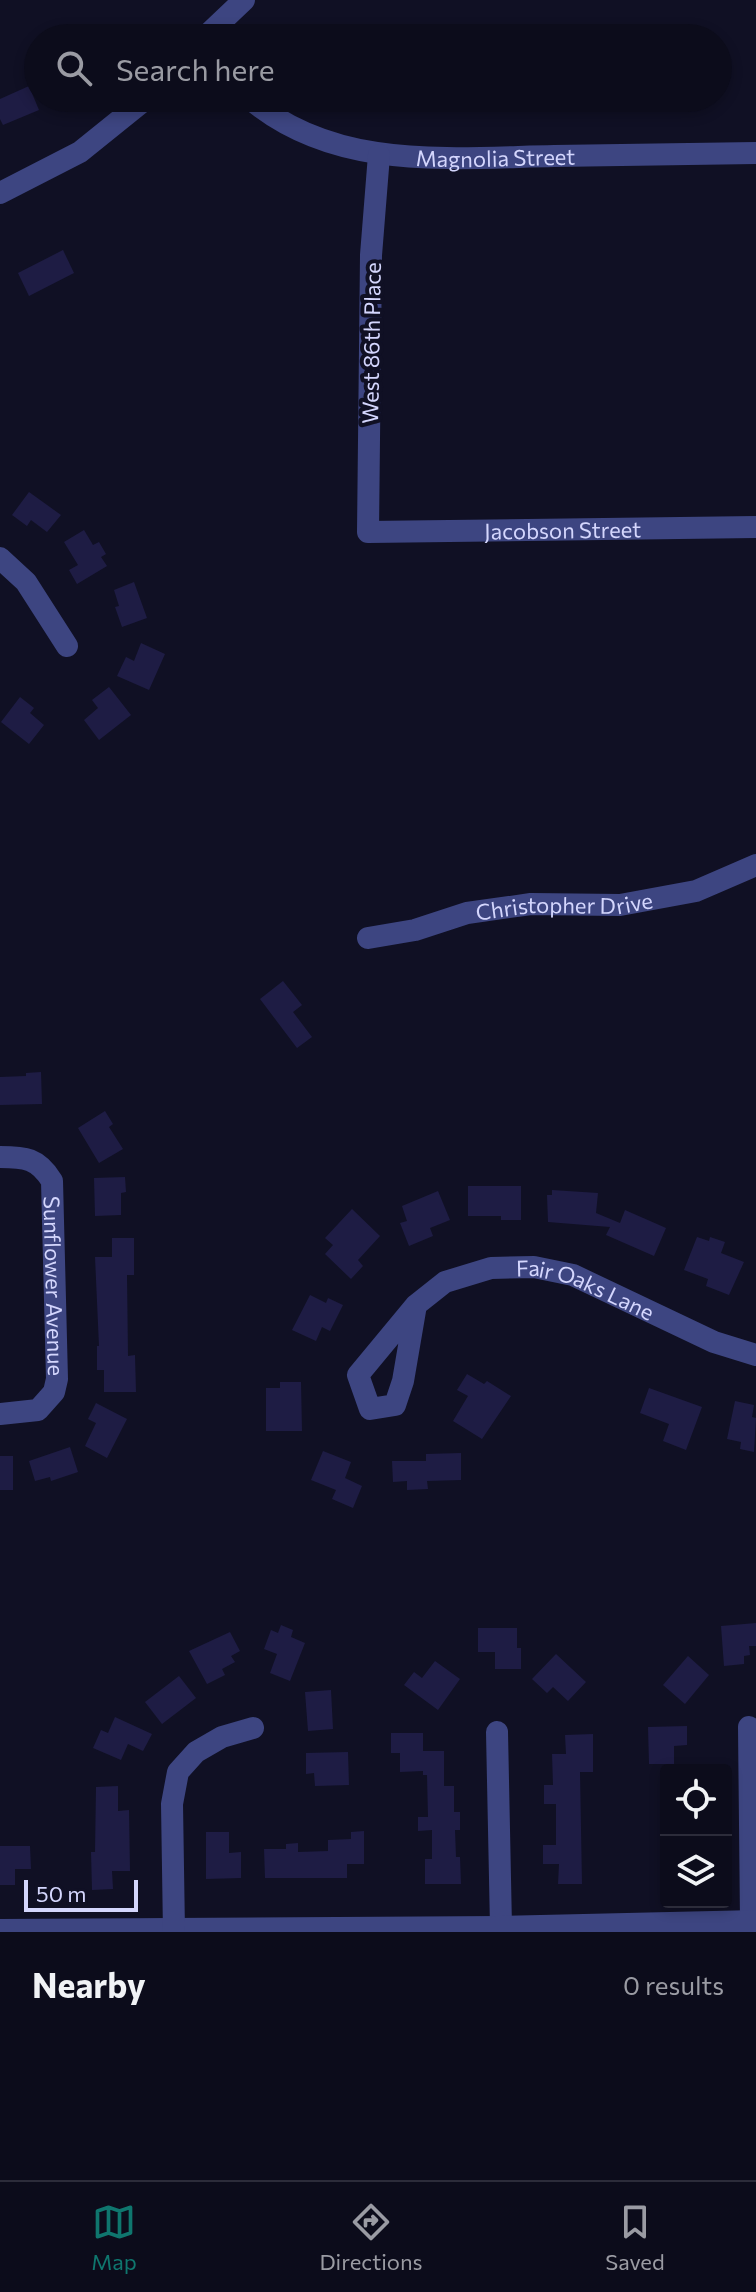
<!DOCTYPE html>
<style>
:root{--surface:#0c0c1b;--page:#151524;--text:#f1f3f6;--muted:#9a9ba3;--line:#2c2c3a;--accent:#0f766e}
body{margin:0;font-family:Commissioner,sans-serif;background:var(--page);color:var(--text)}
.controls{position:absolute;right:24px;bottom:24px;display:grid;overflow:hidden;border-radius:8px;box-shadow:0 4px 12px #0003}
.controls button{width:72px;height:72px;display:grid;place-items:center;padding:0;border:0;border-bottom:2px solid var(--line);background:var(--surface);color:var(--text);font:40px sans-serif}
.scale{position:absolute;left:24px;bottom:20px;width:114px;box-sizing:border-box;padding-left:8px;border:4px solid #d4d6fd;border-top:0;font-size:22px;line-height:28px;white-space:nowrap;color:#d4d6fd;-webkit-text-stroke:6px #101024;paint-order:stroke}
.list{margin:0;padding:0;list-style:none}
h2{display:flex;justify-content:space-between;align-items:center;height:104px;margin:0;padding:0 32px;font-size:34px}
h2 small{font-size:26px;font-weight:400;color:var(--muted)}
.icon{flex:none;width:44px;height:44px;fill:none;stroke:currentColor;stroke-width:2;stroke-linecap:round;stroke-linejoin:round}
.map{position:relative;flex:none;width:756px;height:1932px;overflow:hidden}
.search{position:absolute;background:var(--surface);box-shadow:0 4px 12px #0003;left:24px;right:24px;top:24px;height:88px;display:flex;align-items:center;gap:20px;box-sizing:border-box;padding:0 28px;border-radius:44px;color:var(--muted);font-size:30px}
.sheet{height:248px;background:var(--surface)}
nav{display:flex;justify-content:space-around;align-items:center;box-sizing:border-box;height:112px;border-top:2px solid var(--line);background:var(--surface);font-size:22px;color:var(--muted)}
nav a{display:grid;justify-items:center;gap:4px}
nav .on{color:var(--accent)}
.map>svg:first-child{display:block}
.building{fill:#1e1c44}
.lines{fill:none;stroke-linecap:round;stroke-linejoin:round}
.minor{stroke:#3d4581;stroke-width:22}
.labels{text-anchor:middle;dominant-baseline:central;stroke-width:8;stroke-linejoin:round;paint-order:stroke}
.street-label{font-size:22px;fill:#d4d6fd;stroke:#101024}
</style>
<div class="map">
<svg width="756" height="1932" viewBox="0 0 756 1932">
<rect width="100%" height="100%" fill="#101024"/>
<g class="building">
<path d="M29 86 39 110 3 125 0 119V99Z"/>
<path d="M63 250 74 273 29 296 18 273Z"/>
<path d="M29 492 61 515 47 532 31 520 27 526 12 515Z"/>
<path d="M84 530 93 545 99 542 106 554 101 557 107 566 77 584 69 570 78 565 64 542Z"/>
<path d="M134 582 147 618 122 627 115 607 119 606 114 590Z"/>
<path d="M141 643 165 654 149 690 117 676 126 657 134 661Z"/>
<path d="M109 687 131 715 99 740 84 720 98 708 92 700Z"/>
<path d="M20 697 34 708 30 713 44 725 29 744 1 722Z"/>
<path d="M283 981 302 1005 293 1012 312 1037 297 1048 260 999Z"/>
<path d="M41 1072 42 1104 0 1105V1077L26 1076V1073Z"/>
<path d="M105 1111 113 1124 109 1127 123 1149 99 1163 78 1128Z"/>
<path d="M125 1177 126 1192 121 1193V1215L95 1216 94 1178Z"/>
<path d="M468 1186H521V1220H501V1216H468Z"/>
<path d="M552 1190 598 1193 596 1213 620 1223 625 1210 666 1228 654 1256 606 1235 610 1227 548 1222 547 1195H552Z"/>
<path d="M438 1191 450 1220 430 1228 433 1236 409 1246 400 1223 407 1221 402 1206Z"/>
<path d="M352 1209 380 1236 358 1260 363 1266 351 1279 325 1254 333 1245 325 1238Z"/>
<path d="M697 1237 709 1241 710 1237 725 1242 721 1253 744 1262 729 1295 706 1286 708 1279 684 1270Z"/>
<path d="M112 1238H134V1275H127L128 1356 135 1355 136 1392H104V1370H97V1346H99L95 1257H112Z"/>
<path d="M310 1295 326 1303 328 1298 343 1305 330 1331 322 1327 316 1341 292 1330Z"/>
<path d="M467 1374 484 1384 487 1381 511 1396 482 1439 453 1421 468 1396 457 1390Z"/>
<path d="M280 1382H301L302 1431H266V1388H280Z"/>
<path d="M649 1388 702 1407 686 1450 663 1441 669 1424 640 1413Z"/>
<path d="M735 1401 754 1405 752 1417 756 1418 754 1452 740 1449 741 1442 727 1439Z"/>
<path d="M96 1403 127 1419 107 1458 85 1446 96 1423 88 1419Z"/>
<path d="M70 1447 78 1472 51 1481 50 1477 35 1481 29 1461Z"/>
<path d="M323 1451 351 1462 345 1478 362 1486 353 1508 332 1499 336 1490 311 1480Z"/>
<path d="M461 1453V1480L427 1481 428 1489 407 1490V1481L393 1482 392 1461H426V1454Z"/>
<rect x="0" y="1456" width="13" height="34"/>
<path d="M756 1623V1646H749L750 1655 744 1656V1664L724 1666 721 1626Z"/>
<path d="M281 1625 293 1630 291 1637 305 1643 290 1681 270 1673 277 1654 264 1649 271 1630 278 1633Z"/>
<path d="M478 1628H517V1648H521V1669H495V1652H478Z"/>
<path d="M230 1632 240 1651 231 1656 235 1662 222 1669 225 1675 207 1684 189 1651Z"/>
<path d="M556 1654 586 1682 568 1701 553 1687 547 1693 532 1679Z"/>
<path d="M688 1656 709 1675 685 1704 663 1685Z"/>
<path d="M435 1661 460 1679 438 1710 404 1685 414 1672 422 1678Z"/>
<path d="M179 1676 196 1698 162 1724 145 1702Z"/>
<path d="M331 1690 333 1729 308 1731 305 1692Z"/>
<path d="M115 1717 152 1734 143 1751 128 1744 121 1760 93 1748 101 1730 108 1733Z"/>
<path d="M687 1726V1745L674 1746V1764H649L648 1727Z"/>
<path d="M391 1733H423V1751H444V1786H454V1812H460V1830H455L456 1857H460L461 1884H425V1859H432V1830L418 1831V1817H428L427 1775H423V1771L400 1772V1753H391Z"/>
<path d="M593 1734V1772H580L582 1884H558L559 1864H543V1845H556V1804H544V1785H553L552 1754H566L565 1735Z"/>
<path d="M348 1752 349 1785 315 1786 314 1773 306 1774V1753Z"/>
<path d="M118 1786V1811L129 1810 130 1871H112L113 1889 92 1890 91 1852H95L96 1787Z"/>
<path d="M364 1831V1864H347V1878H265L264 1849H286V1844L298 1843V1852L328 1851V1840L351 1839V1832Z"/>
<path d="M206 1832H229V1853L241 1852V1878L206 1879Z"/>
<path d="M0 1846H30L31 1869H15V1885H0Z"/>
</g>
<g class="lines">
<g class="minor">
<path d="M204 38 244 0"/>
<path id="s1" d="M249 98C334 171 449 158 554 156 621 155 689 154 756 153"/>
<path id="s2" d="M379 155 371 255 368 532 756 527"/>
<path d="M0 193 80 152 147 98"/>
<path d="M0 558 26 582 67 646"/>
<path id="s3" d="M368 938 415 930 467 913 531 904 620 905 696 891 756 865"/>
<path id="s4" d="M0 1157C25 1157 38 1158 52 1181L57 1379 54 1392 38 1410 0 1414"/>
<path id="s5" d="M416 1305 403 1381 395 1405 370 1409 358 1375 416 1305 445 1282 491 1268 534 1267 573 1275 714 1342 756 1355"/>
<path d="M749 1727 751 1921"/>
<path d="M497 1732 501 1927"/>
<path d="M0 1930 501 1927 756 1921"/>
<path d="M174 1932 172 1804 178 1772 196 1752 222 1737 253 1728"/>
</g>
</g>
<g class="labels">
<g class="street-label">
<text stroke="none"><textPath href="#s1" startOffset="260">Magnolia Street</textPath></text>
<text transform="translate(371 343) rotate(-89)">West 86th Place</text>
<text stroke="none"><textPath href="#s2" startOffset="572">Jacobson Street</textPath></text>
<text stroke="none"><textPath href="#s3" startOffset="200">Christopher Drive</textPath></text>
<text stroke="none"><textPath href="#s4" startOffset="166">Sunflower Avenue</textPath></text>
<text stroke="none"><textPath href="#s5" startOffset="438">Fair Oaks Lane</textPath></text>
</g>
</g>
</svg>
<div class="controls">
<button><svg class="icon" aria-label="locate" viewBox="0 0 24 24"><circle cx="12" cy="12" r="6"/><path d="M12 2v4M12 18v4M2 12h4M18 12h4"/></svg></button>
<button><svg class="icon" aria-label="layers" viewBox="0 0 24 24"><path d="M12 4l9 5-9 5-9-5zM3 14l9 5 9-5"/></svg></button>
</div>
<div class="scale">50 m</div>
<div class="search"><svg class="icon" aria-label="search" viewBox="0 0 24 24"><circle cx="10" cy="10" r="6"/><path d="M15 15l6 6"/></svg>Search here</div>
</div>
<section class="sheet">
<h2>Nearby<small>0 results</small></h2>
<ul class="list">
</ul>
</section>
<nav>
<a class="on"><svg class="icon" aria-label="map" viewBox="0 0 24 24"><path d="M3 6l6-2 6 2 6-2v14l-6 2-6-2-6 2zM9 4v14M15 6v14"/></svg>Map</a>
<a><svg class="icon" aria-label="directions" viewBox="0 0 24 24"><path d="M12 3l9 9-9 9-9-9zM9 14v-3h6M13 9l2 2-2 2"/></svg>Directions</a>
<a><svg class="icon" aria-label="saved" viewBox="0 0 24 24"><path d="M7 4h10v16l-5-4-5 4z"/></svg>Saved</a>
</nav>
